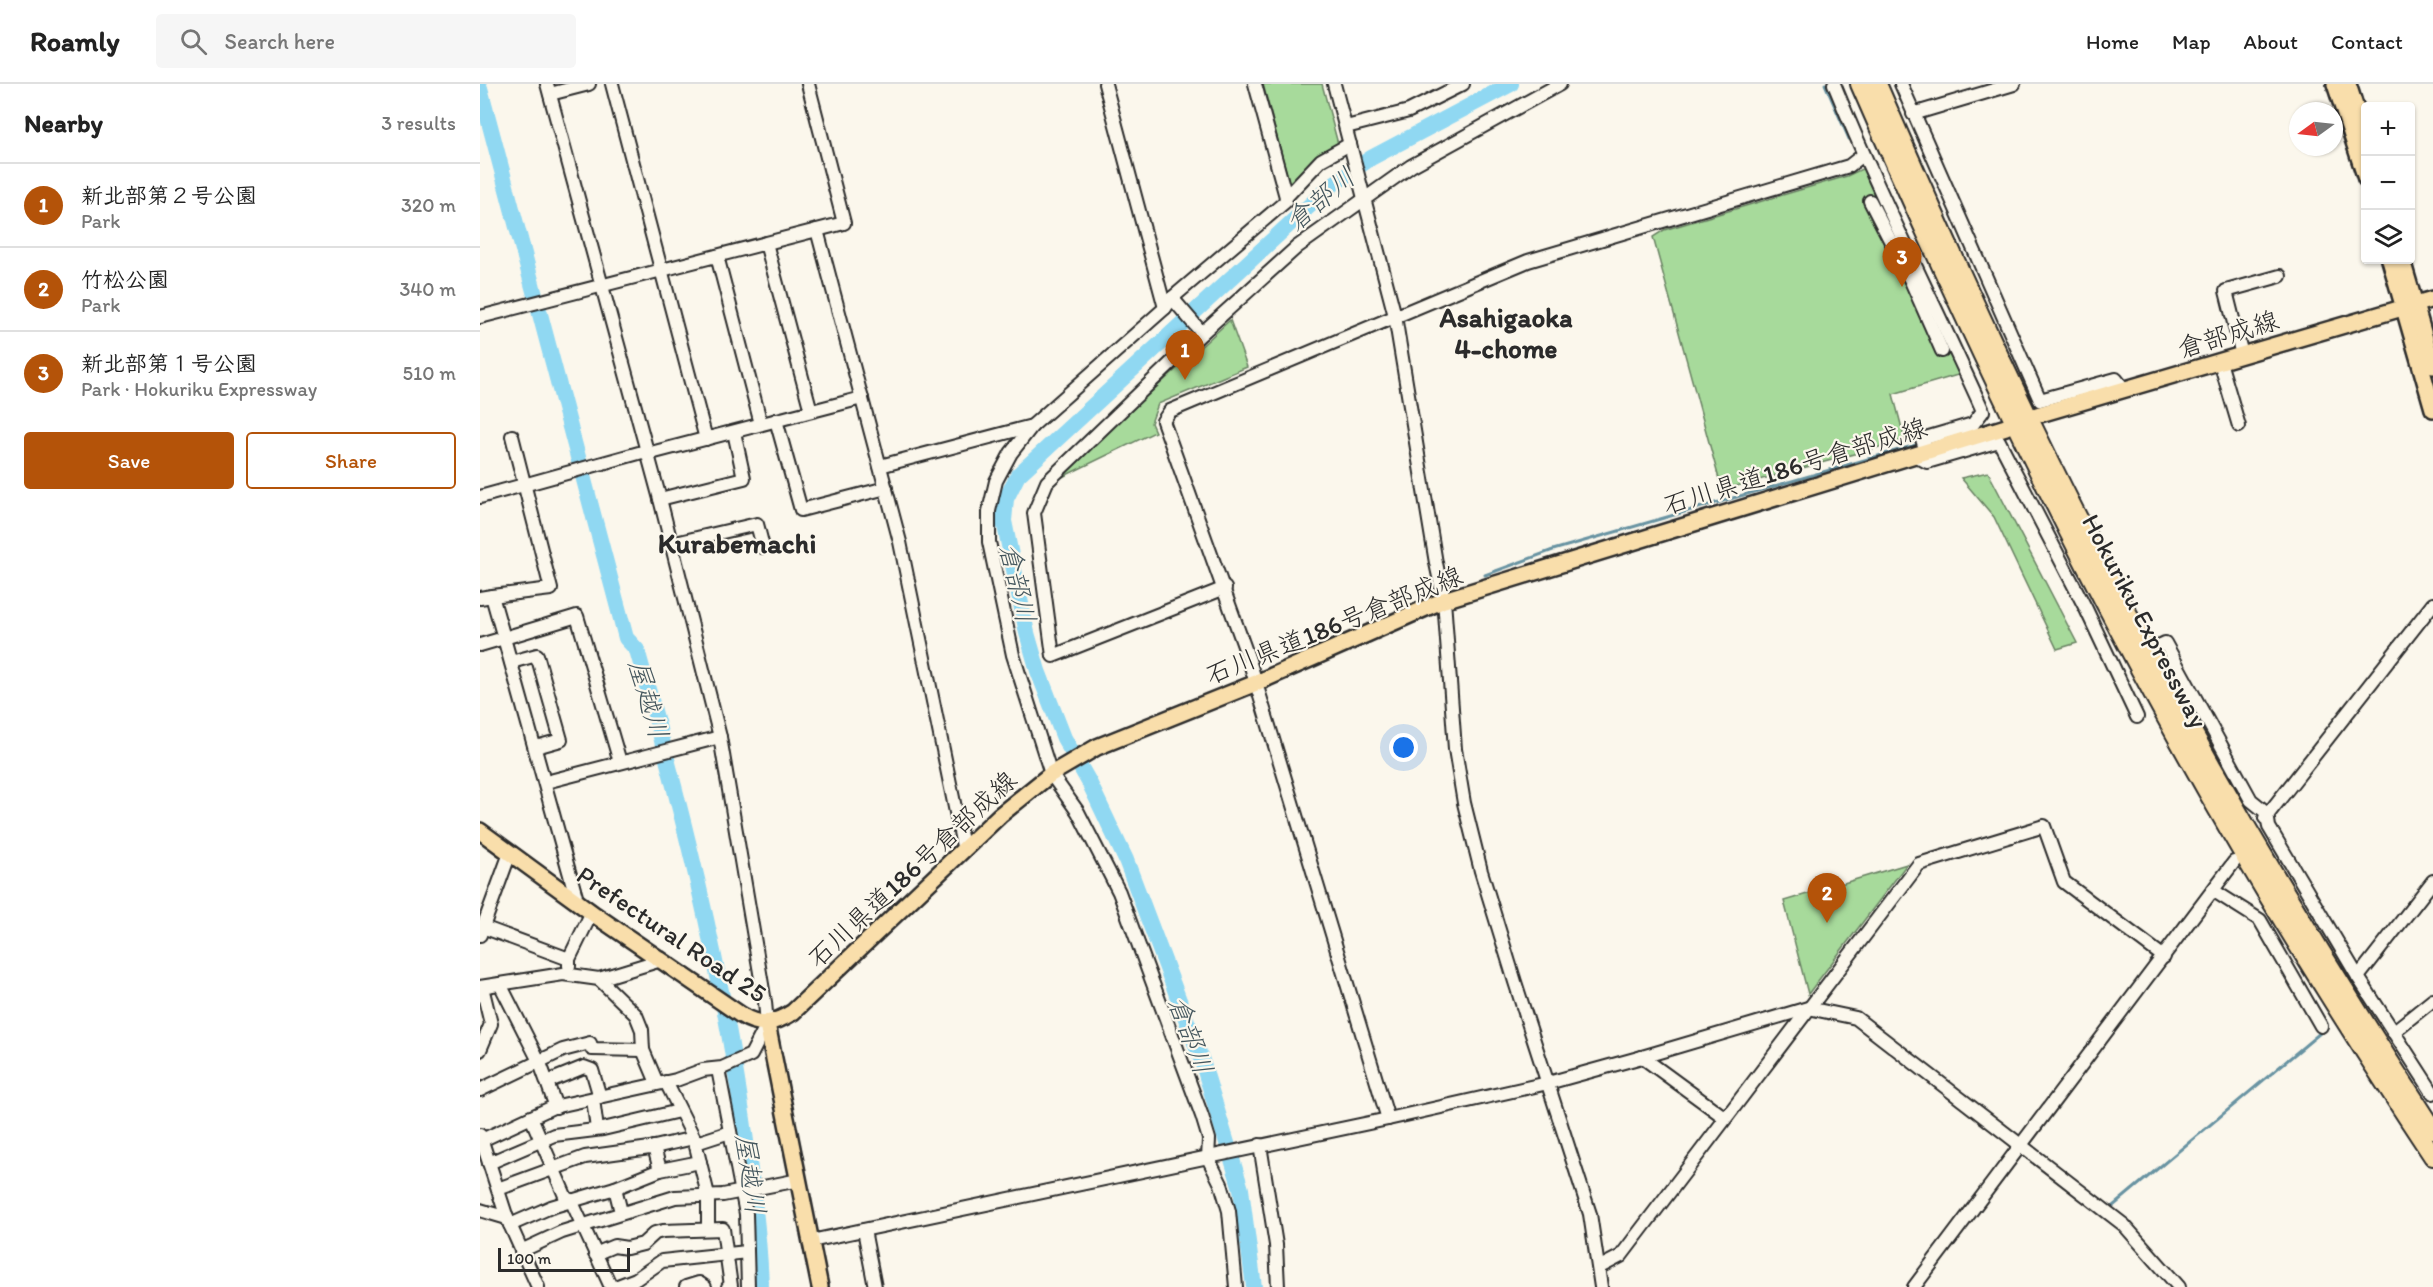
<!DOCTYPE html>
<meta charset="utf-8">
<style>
:root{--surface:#fff;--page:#f6f6f6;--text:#222;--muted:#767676;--line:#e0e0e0;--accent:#b45309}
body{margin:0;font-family:Itim,"Klee One",sans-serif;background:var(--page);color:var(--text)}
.controls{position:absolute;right:18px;top:18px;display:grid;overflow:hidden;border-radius:6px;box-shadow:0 2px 4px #0004}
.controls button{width:54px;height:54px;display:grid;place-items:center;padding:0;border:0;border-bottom:2px solid var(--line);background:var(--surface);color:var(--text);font:30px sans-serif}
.compass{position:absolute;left:1809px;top:18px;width:54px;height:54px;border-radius:50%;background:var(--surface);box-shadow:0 2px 4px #0004;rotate:255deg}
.scale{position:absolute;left:18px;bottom:15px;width:132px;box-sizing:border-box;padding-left:6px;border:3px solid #2b2b2b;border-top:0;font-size:16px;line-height:21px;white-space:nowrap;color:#2b2b2b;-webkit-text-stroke:4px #fbf7ec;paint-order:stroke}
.you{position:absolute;left:924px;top:664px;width:21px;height:21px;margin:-15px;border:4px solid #fff;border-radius:50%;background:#1a73e8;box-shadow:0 0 0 9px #1a73e833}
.badge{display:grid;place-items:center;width:39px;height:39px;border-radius:50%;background:var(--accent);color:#fff;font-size:20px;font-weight:700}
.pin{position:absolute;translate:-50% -50px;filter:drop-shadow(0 2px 3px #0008)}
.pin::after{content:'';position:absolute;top:32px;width:21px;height:18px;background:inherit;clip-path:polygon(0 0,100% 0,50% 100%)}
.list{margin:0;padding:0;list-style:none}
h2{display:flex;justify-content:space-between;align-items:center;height:78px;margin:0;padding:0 24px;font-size:26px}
h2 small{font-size:20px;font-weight:400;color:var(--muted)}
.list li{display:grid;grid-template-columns:39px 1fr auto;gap:18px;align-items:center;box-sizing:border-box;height:84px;padding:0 24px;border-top:2px solid var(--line)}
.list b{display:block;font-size:22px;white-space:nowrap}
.list p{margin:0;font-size:20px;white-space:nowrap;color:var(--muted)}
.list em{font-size:20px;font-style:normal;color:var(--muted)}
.actions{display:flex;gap:12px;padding:18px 24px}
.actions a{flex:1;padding:14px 0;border:2px solid var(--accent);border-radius:6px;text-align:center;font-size:21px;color:var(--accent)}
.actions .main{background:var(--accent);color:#fff}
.icon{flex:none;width:33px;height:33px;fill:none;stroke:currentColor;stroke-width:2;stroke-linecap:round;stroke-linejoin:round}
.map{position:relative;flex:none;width:1953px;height:1203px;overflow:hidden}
header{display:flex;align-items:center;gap:36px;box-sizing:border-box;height:84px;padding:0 30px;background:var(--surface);border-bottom:2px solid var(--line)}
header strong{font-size:28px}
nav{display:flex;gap:33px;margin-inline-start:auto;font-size:21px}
.search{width:420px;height:54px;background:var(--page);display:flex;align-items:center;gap:15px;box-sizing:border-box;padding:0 21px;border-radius:6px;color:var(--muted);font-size:22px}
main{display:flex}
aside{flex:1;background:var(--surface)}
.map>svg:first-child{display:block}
.green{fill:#a7da9b;stroke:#698263;stroke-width:1.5}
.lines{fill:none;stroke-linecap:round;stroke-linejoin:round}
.stream{stroke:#6893a2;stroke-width:3}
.river{stroke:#90d8f2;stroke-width:16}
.minor-casing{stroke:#2b2b2b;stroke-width:16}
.major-casing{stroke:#2b2b2b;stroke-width:20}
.highway-casing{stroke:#2b2b2b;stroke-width:22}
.minor{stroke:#fbf7ec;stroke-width:12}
.major{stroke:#f9deab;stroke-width:15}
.highway{stroke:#f9deab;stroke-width:18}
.labels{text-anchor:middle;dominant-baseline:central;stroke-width:4.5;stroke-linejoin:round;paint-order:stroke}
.street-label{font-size:26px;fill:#2b2b2b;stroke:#fbf7ec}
.water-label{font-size:27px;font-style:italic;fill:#44565d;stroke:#fbf7ec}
.neighbourhood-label{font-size:27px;font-weight:bold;fill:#2b2b2b;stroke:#fbf7ec}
.quarter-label{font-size:28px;font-weight:bold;fill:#2b2b2b;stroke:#fbf7ec}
</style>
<header>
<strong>Roamly</strong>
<div class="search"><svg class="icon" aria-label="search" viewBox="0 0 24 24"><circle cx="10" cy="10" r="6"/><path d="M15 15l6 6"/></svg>Search here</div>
<nav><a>Home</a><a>Map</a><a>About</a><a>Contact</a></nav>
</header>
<main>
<aside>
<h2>Nearby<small>3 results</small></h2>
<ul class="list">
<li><span class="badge">1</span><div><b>新北部第２号公園</b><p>Park</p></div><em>320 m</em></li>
<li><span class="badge">2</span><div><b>竹松公園</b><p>Park</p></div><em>340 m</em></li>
<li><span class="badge">3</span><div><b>新北部第１号公園</b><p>Park · Hokuriku Expressway</p></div><em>510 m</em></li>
</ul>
<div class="actions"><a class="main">Save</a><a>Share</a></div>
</aside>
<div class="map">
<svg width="1953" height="1203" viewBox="0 0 1953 1203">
<rect width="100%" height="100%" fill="#fbf7ec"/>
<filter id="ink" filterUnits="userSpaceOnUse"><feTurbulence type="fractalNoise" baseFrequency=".0167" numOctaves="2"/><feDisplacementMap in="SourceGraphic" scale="12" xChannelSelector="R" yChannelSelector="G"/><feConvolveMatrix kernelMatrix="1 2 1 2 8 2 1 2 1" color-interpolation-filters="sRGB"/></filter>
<g filter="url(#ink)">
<g class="green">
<path d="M783 0H842L858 60 838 71 811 98H809Z"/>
<path d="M1386 83 1481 290 1413 310 1425 356 1242 406 1173 153 1184 146 1367 92Z"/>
<path d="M750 236 767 283 678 320 671 339 675 348 574 397Z"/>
<path d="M1508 388 1597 559 1577 565 1514 433 1481 394Z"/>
<path d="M1427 780 1328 910 1304 817Z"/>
</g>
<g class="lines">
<g class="stream">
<path d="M1345 0 1369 55"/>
<path d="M1005 491 1073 466 1436 361"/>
<path d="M1633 1122 1840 949"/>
</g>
<g class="river">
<path d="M0 4 146 554 157 566C201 721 240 876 263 1036 271 1092 279 1146 281 1203"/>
<path d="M774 1203 761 1105 722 977 646 776 609 698 584 654 558 587 547 549 524 437 526 415 538 391 852 101 891 74 1031 0"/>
</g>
<defs>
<g id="minor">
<path d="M132 0 226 355"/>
<path d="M625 0 685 224"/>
<path d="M775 0 806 113"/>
<path d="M854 0 915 232 956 479 964 516 975 665 984 719 1001 787 1035 898 1110 1130 1121 1203"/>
<path d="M1354 0C1399 111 1454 218 1503 327L1493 340 1442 355 1446 368"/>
<path d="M1421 0 1560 316 1636 295 1645 306"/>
<path d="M70 10 109 0"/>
<path d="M1433 30 1534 0"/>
<path d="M866 43 929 27 983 0"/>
<path d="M1390 117 1431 197 1462 267"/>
<path d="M337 146 420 458 484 767"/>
<path d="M286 159 331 327"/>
<path d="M237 172 281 340"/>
<path d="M692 214 722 249 817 163 931 82 1080 0"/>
<path d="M0 233 364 139 328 0"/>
<path d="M722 249 567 398 554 429 573 572 745 504"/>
<path d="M1762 271 1746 207 1800 192"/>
<path d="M1740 278 1759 342"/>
<path d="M296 336 321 426 406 404"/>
<path d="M552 342 531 369 516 397 509 427V458L533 571 571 690 598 728 639 808 722 1032 729 1055 728 1074 741 1100 749 1127 756 1203"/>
<path d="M167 370 382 314"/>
<path d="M1434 371 1447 378 1519 357 1606 525 1657 633"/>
<path d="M400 382 552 342 685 224 692 214 805 118 806 113 841 76 870 60"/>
<path d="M0 413 166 367"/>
<path d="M180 415 264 394 254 348"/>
<path d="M191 460 277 440 283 463"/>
<path d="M12 512 71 505 32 352"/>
<path d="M0 514 12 512 24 554 97 532 140 678"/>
<path d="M0 561 24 554 97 816"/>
<path d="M1679 562 1685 559 1771 716 1787 729 1789 743 1878 893 1953 1009"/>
<path d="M31 578 57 571 81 656 56 663"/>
<path d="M66 698 240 653"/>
<path d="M1785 734 1953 520"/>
<path d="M1734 807 1780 836 1841 942"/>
<path d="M0 842 89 875"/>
<path d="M0 851 30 769"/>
<path d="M89 882V875L112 828"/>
<path d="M1878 893 1953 797"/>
<path d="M119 895 156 931 162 946 163 966 177 999"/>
<path d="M20 900 60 979 76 1023"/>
<path d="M0 903 83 890 119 895 181 876"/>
<path d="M1913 948 1953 916"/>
<path d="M0 966 11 940 2 903"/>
<path d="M1162 973 1328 924 1376 934 1644 1141 1699 1203"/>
<path d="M238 985 266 1130 268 1203"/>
<path d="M67 998 104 983 112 986 120 1013"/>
<path d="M186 998 214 1054 228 1111V1145"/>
<path d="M0 1006 83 966 110 959 112 965 163 966"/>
<path d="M113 1015 117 1045"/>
<path d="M51 1033 86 1114 91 1116 131 1203"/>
<path d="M908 1035 769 576 683 337 690 327 1048 177 1369 82 1383 71"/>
<path d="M0 1051 27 1134 58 1203"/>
<path d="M2 1056 73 1023 196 996 223 986 242 984 271 971 287 940 285 918 240 653 180 415 67 0"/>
<path d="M216 1059 250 1048"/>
<path d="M780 1061 796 1161 798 1203"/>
<path d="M174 1063 180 1086"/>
<path d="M9 1079 74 1051 123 1045 199 1027"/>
<path d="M135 1104 141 1128"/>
<path d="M18 1105 105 1073 170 1064 214 1054"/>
<path d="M0 1126 27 1134"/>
<path d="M30 1141 71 1123 135 1104 180 1086 220 1078"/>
<path d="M384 1146 395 1203"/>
<path d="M331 1157 908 1035 1068 999 1162 973 1244 1033"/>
<path d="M41 1167 82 1148 195 1113 243 1111 319 1096"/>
<path d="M115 1170 134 1162 147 1164 163 1160 175 1149 183 1147 243 1145 251 1202 248 1203"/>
<path d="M1120 1183 1141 1172 1439 780 1564 742 1584 798 1684 873"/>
<path d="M135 1203 156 1195 182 1177 267 1168"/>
<path d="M206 1203 219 1199 225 1203"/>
<path d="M1434 1203 1754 778"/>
</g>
<g id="major">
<path d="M1855 0 1886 95"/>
<path d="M1868 0 1886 56"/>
<path d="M1910 176 1953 325"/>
<path d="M1922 176 1953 282"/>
<path d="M1557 331 1953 215"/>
<path d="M0 747 115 831 261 931C280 943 294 940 313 928L520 731 571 690 617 663 776 599 964 516 1526 343"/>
<path d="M287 940 340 1203"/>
</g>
<g id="highway">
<path d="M1380 0C1491 254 1610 505 1749 745 1813 856 1882 965 1953 1072"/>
<path d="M1397 0C1472 173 1550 345 1638 512 1735 695 1840 873 1953 1045"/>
</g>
</defs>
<use href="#minor" class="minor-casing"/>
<use href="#major" class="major-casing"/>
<use href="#highway" class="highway-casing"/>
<use href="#minor" class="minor"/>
<use href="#major" class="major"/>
<use href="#highway" class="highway"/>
</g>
</g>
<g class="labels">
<g class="street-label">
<text transform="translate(1748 250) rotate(-17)">倉部成線</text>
<text transform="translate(1315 382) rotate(-17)">石川県道186号倉部成線</text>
<text transform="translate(1665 537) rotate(62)">Hokuriku Expressway</text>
<text transform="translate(854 541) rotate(-22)">石川県道186号倉部成線</text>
<text transform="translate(432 785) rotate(-43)">石川県道186号倉部成線</text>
<text transform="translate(192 850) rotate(34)">Prefectural Road 25</text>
</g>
<g class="water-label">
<text transform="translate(840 115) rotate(-40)">倉部川</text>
<text transform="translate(538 499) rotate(77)">倉部川</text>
<text transform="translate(169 615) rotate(74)">屋越川</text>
<text transform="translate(711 951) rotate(70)">倉部川</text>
<text transform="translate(271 1090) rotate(82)">屋越川</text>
</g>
<g class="neighbourhood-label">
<text x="1026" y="233">Asahigaoka<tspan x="1026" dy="31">4-chome</tspan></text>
</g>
<g class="quarter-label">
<text x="257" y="459">Kurabemachi</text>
</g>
</g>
</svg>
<div class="controls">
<button>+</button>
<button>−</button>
<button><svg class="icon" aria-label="layers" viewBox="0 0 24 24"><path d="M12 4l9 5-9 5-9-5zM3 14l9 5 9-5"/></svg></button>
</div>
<svg class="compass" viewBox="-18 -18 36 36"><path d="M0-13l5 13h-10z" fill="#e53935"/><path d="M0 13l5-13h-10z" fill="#767676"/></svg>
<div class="scale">100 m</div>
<div class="you"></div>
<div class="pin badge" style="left:705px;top:296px">1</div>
<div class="pin badge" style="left:1347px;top:839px">2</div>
<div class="pin badge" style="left:1422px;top:203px">3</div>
</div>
</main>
